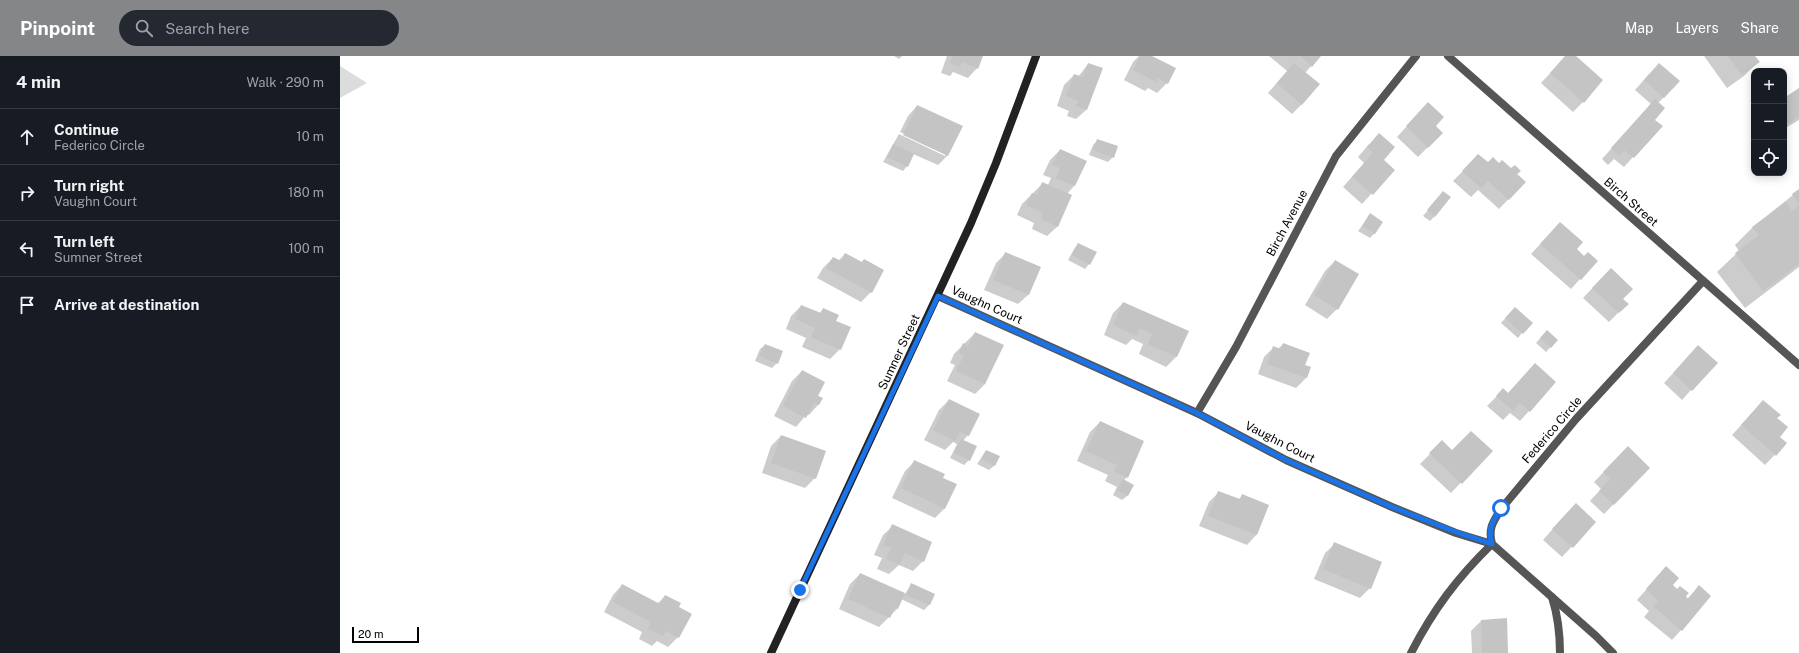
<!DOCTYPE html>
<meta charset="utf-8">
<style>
:root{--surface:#171b24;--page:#242831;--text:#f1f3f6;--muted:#9ea1a6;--line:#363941;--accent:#858687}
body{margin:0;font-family:"Public Sans",sans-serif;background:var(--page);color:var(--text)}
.controls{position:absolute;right:12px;top:12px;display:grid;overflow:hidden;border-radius:8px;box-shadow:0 2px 10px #0003}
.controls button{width:36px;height:36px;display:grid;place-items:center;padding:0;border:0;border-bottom:1px solid var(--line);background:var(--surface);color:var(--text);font:20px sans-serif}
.scale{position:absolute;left:12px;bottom:10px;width:67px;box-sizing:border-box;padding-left:4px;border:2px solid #000;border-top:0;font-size:11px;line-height:14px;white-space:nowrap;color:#000;-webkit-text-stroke:3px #fff;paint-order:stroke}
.stop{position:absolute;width:12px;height:12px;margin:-9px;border:3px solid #1a73e8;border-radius:50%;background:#fff}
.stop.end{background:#1a73e8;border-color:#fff;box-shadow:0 1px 4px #0008}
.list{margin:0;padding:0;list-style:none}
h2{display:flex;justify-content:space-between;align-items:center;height:52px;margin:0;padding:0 16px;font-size:17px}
h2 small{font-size:13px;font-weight:400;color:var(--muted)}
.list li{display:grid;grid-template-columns:26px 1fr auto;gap:12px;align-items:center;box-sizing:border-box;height:56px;padding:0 16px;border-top:1px solid var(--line)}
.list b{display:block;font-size:15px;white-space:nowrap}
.list p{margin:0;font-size:13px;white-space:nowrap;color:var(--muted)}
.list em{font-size:13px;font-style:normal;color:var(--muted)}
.icon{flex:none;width:22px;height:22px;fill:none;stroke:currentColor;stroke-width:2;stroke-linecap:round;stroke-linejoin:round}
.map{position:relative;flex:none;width:1459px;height:597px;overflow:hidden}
header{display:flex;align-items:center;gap:24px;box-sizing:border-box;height:56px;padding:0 20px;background:var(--accent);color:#fff}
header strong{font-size:19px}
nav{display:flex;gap:22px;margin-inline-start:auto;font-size:14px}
.search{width:280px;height:36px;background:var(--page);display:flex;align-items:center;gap:10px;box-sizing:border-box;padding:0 14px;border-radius:22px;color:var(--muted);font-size:15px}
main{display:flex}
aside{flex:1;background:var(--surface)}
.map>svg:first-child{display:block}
.green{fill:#dcdcdc}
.shadow{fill:#0003}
.building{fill:#c4c4c4}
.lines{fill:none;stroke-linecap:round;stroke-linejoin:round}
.minor{stroke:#555;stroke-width:8}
.secondary{stroke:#222;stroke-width:8}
.route{stroke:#1a73e8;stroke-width:5}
.labels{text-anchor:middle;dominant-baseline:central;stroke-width:3.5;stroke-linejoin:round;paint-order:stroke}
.street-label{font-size:12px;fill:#000;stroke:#fff}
</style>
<header>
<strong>Pinpoint</strong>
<div class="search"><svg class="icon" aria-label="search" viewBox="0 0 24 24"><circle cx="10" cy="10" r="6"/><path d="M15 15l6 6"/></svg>Search here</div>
<nav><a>Map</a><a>Layers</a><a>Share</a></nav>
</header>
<main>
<aside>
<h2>4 min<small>Walk · 290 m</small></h2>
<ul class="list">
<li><svg class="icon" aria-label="ahead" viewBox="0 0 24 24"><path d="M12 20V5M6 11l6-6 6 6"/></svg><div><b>Continue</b><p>Federico Circle</p></div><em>10 m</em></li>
<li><svg class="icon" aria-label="right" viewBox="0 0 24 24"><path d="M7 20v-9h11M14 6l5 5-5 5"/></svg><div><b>Turn right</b><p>Vaughn Court</p></div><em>180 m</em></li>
<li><svg class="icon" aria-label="left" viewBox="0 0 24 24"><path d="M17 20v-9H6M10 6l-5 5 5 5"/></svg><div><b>Turn left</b><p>Sumner Street</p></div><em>100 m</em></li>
<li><svg class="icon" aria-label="arrive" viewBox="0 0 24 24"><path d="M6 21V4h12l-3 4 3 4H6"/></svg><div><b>Arrive at destination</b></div></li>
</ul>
</aside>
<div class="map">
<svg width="1459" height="597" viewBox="0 0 1459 597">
<rect width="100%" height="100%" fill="#fff"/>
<path class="green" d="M0 10 27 27 0 42Z"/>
<g class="shadow">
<path d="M554 0H562L559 3Z"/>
<path d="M607 0H642L637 12 628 22 613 16 610 20 601 17Z"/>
<path d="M799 0H809L827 27 817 37 808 32 805 35 784 24 793 6Z"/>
<path d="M929 0H980L965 17 962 48 952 58 928 37 947 15Z"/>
<path d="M1226 0H1234L1243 46 1233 56 1201 27Z"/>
<path d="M1364 0H1414L1418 6 1404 20 1387 32Z"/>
<path d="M748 8 746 54 736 63 727 60 729 55 717 50 724 29 734 19 738 21Z"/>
<path d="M1309 18 1324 41 1318 47 1314 64 1321 70 1284 111 1274 103 1268 109 1262 103 1311 48 1295 34Z"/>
<path d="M1459 33V64L1444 73V43Z"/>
<path d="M577 50 607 100 598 109 573 98 567 110 563 115 543 106 559 78 605 100V97L560 76 568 60Z"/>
<path d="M1078 58 1094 70 1088 91 1078 101 1057 81Z"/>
<path d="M758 84 773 101 768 106 749 99 753 89Z"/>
<path d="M1029 88 1042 104 1053 114 1022 148 1003 131 1024 107 1018 101Z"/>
<path d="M720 94 745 106 734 130 727 138 731 139 717 171 707 180 692 173 694 167 677 159 682 148 703 127 708 129 711 122 703 119 710 104Z"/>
<path d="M1147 108H1159L1171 114 1185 126 1159 153 1138 134 1131 141 1113 125 1129 109Z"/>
<path d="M1459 134V211L1405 252 1377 216 1399 195 1395 189 1413 171Z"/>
<path d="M1099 141 1095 160 1090 165 1083 160Z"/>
<path d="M1031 158 1035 177 1030 182 1018 175Z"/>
<path d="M1220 167 1240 223 1231 233 1191 198Z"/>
<path d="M738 188 749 208 745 213 728 204 734 193Z"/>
<path d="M666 197 700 211 688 239 678 248 644 234 656 207Z"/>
<path d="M505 198 531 236 521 246 477 222 483 212 493 202 498 205Z"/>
<path d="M995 205 997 253 987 263 965 249 985 215Z"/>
<path d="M1261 223 1287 248 1269 266 1243 242Z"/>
<path d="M783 247 848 276 836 301 826 311 799 298 803 288 792 283 786 289 764 279 773 257Z"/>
<path d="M461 250 479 258 483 253 495 265 500 293 490 303 462 291 466 282 446 273 451 260Z"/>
<path d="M1170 257 1182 277 1178 282 1161 267Z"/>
<path d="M635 277 662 290 645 328 635 338 607 325 615 309 610 307 614 298Z"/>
<path d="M1202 280 1217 284 1206 296 1196 287Z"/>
<path d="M943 288 964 310 970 312 966 322 956 332 918 318 924 301 933 292 938 293Z"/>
<path d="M425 289 437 307 432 312 415 305 420 293Z"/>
<path d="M1349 300 1351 334 1342 344 1324 327Z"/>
<path d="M1195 308 1189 355 1180 365 1170 357 1163 364 1147 350 1163 334 1168 338Z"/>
<path d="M462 315 477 340 482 342 478 349 469 359 467 358 456 371 434 360 452 325Z"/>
<path d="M609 344 628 379 623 385 629 404 624 409 610 402 617 388 613 386 605 394 584 384 599 354Z"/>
<path d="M1414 355 1436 362 1439 381 1446 387 1425 409 1392 379Z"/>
<path d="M760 366 787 421 784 424 793 429 787 440 782 444 773 439 777 431 765 425 768 419 737 405 750 376Z"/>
<path d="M441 380 475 422 465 432 422 417 431 390Z"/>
<path d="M1102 386 1112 396 1151 395 1111 437 1080 408Z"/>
<path d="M1288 391 1309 412 1264 458 1250 445 1261 433 1254 426Z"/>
<path d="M646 395 658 401 654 410 649 414 637 408Z"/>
<path d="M574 406 605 452 595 462 552 442 565 415Z"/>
<path d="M879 436 898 444 902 440 928 450 916 479 907 489 859 470 869 446Z"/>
<path d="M1226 458 1255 466 1222 501 1203 484Z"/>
<path d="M553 470 583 505 573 515 559 509 549 518 537 513 542 502 534 499 543 479Z"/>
<path d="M995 488 1030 532 1020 542 974 523 985 497Z"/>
<path d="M1326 511 1331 530 1347 543 1359 531 1341 574 1332 584 1304 561 1309 555 1297 544Z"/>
<path d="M520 518 565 538 572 528 594 538 589 549 584 554 561 543 558 552 539 571 499 553 510 528Z"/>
<path d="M282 529 317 548 325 540 338 552V581L328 591 317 585 312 590 299 583 302 576 264 556 273 539Z"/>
<path d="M1141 565 1167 597H1132L1131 575Z"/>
</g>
<g class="building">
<path d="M613 0H643L638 13 622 6 620 11 610 7Z"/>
<path d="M800 0H812L836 12 828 28 817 22 816 26 793 14Z"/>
<path d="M960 0H981L972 11Z"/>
<path d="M1225 0H1236L1263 24 1244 47 1210 17Z"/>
<path d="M1388 0H1415L1420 6 1402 19Z"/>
<path d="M748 7 763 12 747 54 736 50 738 45 726 40 734 18 743 21Z"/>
<path d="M954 7 980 28 962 49 937 27Z"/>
<path d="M1319 7 1340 25 1324 42 1304 24Z"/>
<path d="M1459 32V61L1444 70V42Z"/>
<path d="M1315 43 1325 52 1315 64 1323 70 1294 102 1284 94 1279 100 1271 92Z"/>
<path d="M1088 46 1104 61 1096 70 1103 77 1088 92 1066 70Z"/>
<path d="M577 49 623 70 608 100 563 79Z"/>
<path d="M1039 77 1055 91 1044 104 1055 114 1033 139 1012 121 1033 97 1027 91Z"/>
<path d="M757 83 778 90 774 102 753 94Z"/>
<path d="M553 88 574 98 568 111 547 101Z"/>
<path d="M720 93 747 105 735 130 716 122 720 112 712 109Z"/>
<path d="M1138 98 1148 106 1153 101 1159 107 1162 104 1171 112 1175 109 1181 115 1177 118 1186 126 1169 144 1148 125 1141 132 1122 115Z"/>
<path d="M702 126 732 139 718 171 701 163 703 157 686 149 692 137 697 139Z"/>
<path d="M1459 133V148L1452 138Z"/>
<path d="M1103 135 1111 141 1095 161 1087 154Z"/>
<path d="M1446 146 1452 155 1459 150V208L1423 235 1395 197 1419 179 1412 171Z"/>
<path d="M1030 157 1043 166 1035 178 1022 170Z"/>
<path d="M1220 166 1243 186 1237 193 1244 200 1248 196 1258 205 1241 224 1200 188Z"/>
<path d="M738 187 757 196 750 209 732 199Z"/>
<path d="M665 196 701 211 689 239 653 224Z"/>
<path d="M505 197 522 206 524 203 544 214 532 237 486 212 493 201 501 205Z"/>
<path d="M995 204 1019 218 998 254 974 239Z"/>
<path d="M1271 212 1293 233 1283 243 1289 248 1279 257 1252 232Z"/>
<path d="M783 246 849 275 837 301 808 288 812 278 800 272 796 280 773 269Z"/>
<path d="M461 249 481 257 483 252 499 259 496 265 511 271 501 294 471 281 475 272 455 263Z"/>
<path d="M1175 251 1193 267 1183 278 1165 262Z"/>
<path d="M1207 274 1218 284 1211 292 1200 282Z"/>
<path d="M635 276 664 289 645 328 616 315 624 299 619 297 623 287 628 290Z"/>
<path d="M943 287 970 297 965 309 971 311 967 322 927 308 933 290 941 293Z"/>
<path d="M425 288 443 295 438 308 419 300Z"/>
<path d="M1358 289 1378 307 1352 335 1333 317Z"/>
<path d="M1195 307 1216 326 1190 356 1180 347 1173 355 1156 340 1163 332 1168 337Z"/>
<path d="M462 314 485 326 478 340 483 342 479 349 474 347 466 362 443 350Z"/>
<path d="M609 343 640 358 629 380 620 376 615 385 593 374Z"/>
<path d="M1423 344 1441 359 1437 362 1448 371 1440 381 1447 387 1436 400 1401 369Z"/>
<path d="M760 365 804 385 788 422 774 415 777 409 746 395Z"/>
<path d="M1131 375 1153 395 1122 428 1089 397 1102 384 1112 394Z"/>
<path d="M441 379 486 395 476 423 431 407Z"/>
<path d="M621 383 637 390 630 405 614 397Z"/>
<path d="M1288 390 1310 412 1274 449 1259 435 1270 423 1263 416Z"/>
<path d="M646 394 660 400 655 410 641 403Z"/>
<path d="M574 404 605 418 603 422 617 428 605 453 561 432Z"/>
<path d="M783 423 794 429 788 440 777 434Z"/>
<path d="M878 435 900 443 902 438 929 449 917 479 868 460Z"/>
<path d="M1236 447 1256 466 1233 492 1212 473Z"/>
<path d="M552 468 592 486 584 506 565 497 560 509 546 503 551 492 543 489Z"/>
<path d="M994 486 1042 506 1031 533 983 513Z"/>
<path d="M1326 510 1339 522 1333 529 1337 533 1340 530 1349 537 1346 540 1348 543 1359 529 1371 540 1342 575 1313 550 1318 545 1306 533Z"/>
<path d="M520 517 565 537 558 553 555 551 550 562 508 543Z"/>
<path d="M571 527 595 538 590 549 566 539Z"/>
<path d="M282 528 320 548 325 539 341 547 339 551 352 558 339 582 326 575 323 580 308 573 311 566 273 546Z"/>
<path d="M1167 562 1168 597H1142L1141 564Z"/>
</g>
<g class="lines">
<g class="minor">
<path d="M1108 0 1459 309"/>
<path d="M598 240 857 357 946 404 1052 451 1116 477 1152 488C1117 522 1093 554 1071 597"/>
<path d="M857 357 896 291 996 100 1076 0"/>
<path d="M1212 541C1218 560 1220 577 1220 597"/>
<path d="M1273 597 1256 580 1152 488C1148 472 1153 466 1161 453L1236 363 1363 225"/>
</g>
<path class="secondary" d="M431 597 631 167 656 107 696 0"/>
</g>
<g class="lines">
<path class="route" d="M460 534 598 240 857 357 946 404 1052 451 1116 476 1152 488C1147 472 1153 466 1161 452"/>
</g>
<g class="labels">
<g class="street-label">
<text transform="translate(1291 146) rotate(41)">Birch Street</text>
<text transform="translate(947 167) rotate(-62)">Birch Avenue</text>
<text transform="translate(647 249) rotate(24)">Vaughn Court</text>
<text transform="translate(559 296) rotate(-65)">Sumner Street</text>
<text transform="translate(1212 374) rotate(-49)">Federico Circle</text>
<text transform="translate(940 386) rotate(27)">Vaughn Court</text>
</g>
</g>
</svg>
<div class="controls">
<button>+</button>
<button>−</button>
<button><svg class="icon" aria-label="locate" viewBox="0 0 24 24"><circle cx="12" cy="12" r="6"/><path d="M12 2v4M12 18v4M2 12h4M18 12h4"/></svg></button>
</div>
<div class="scale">20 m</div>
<div class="stop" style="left:1161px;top:452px"></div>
<div class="stop end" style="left:460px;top:534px"></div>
</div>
</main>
